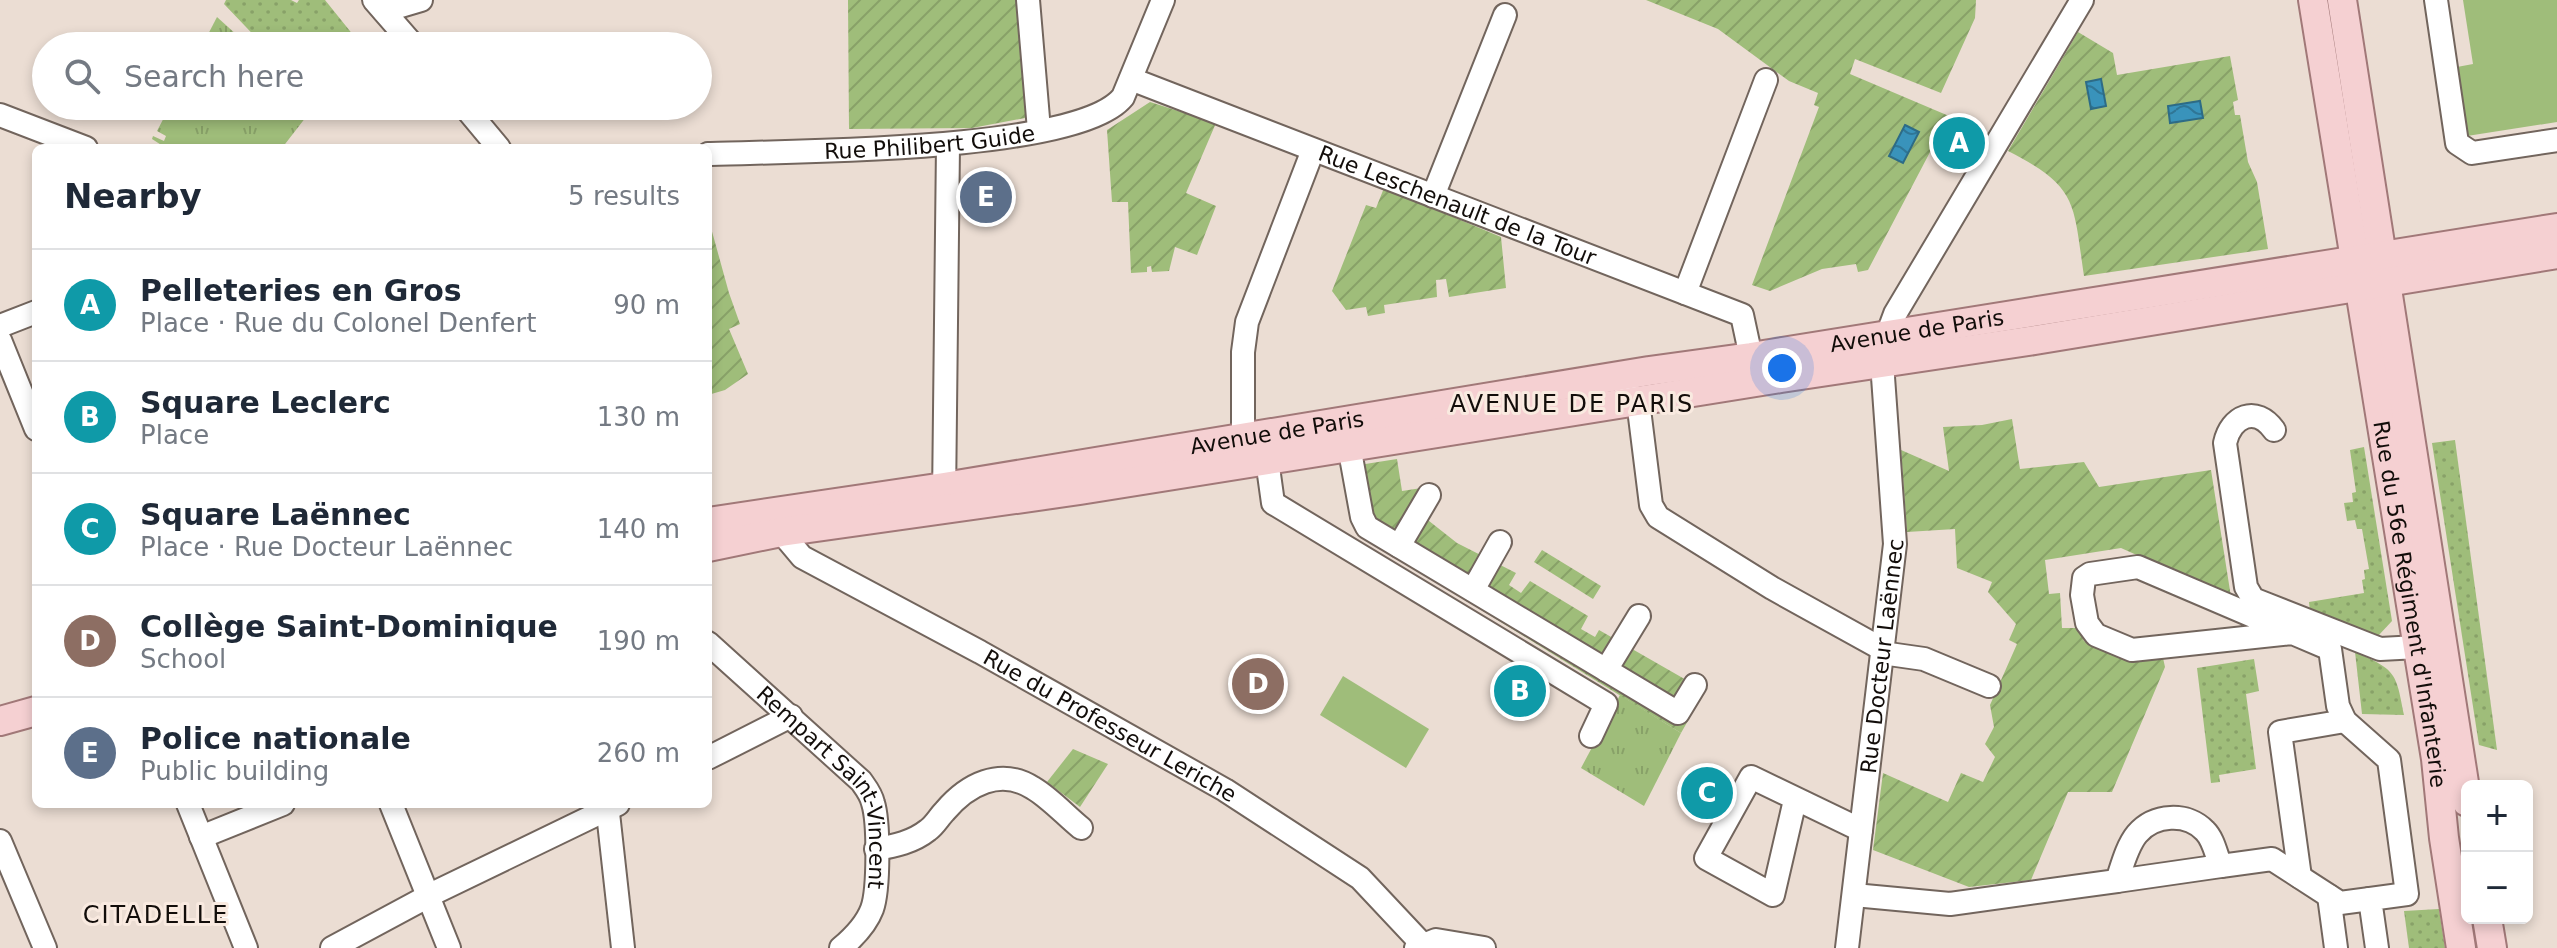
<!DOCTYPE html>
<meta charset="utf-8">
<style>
:root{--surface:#fff;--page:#f6f6f7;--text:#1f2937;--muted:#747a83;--line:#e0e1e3;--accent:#7b5d31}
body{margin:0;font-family:"DejaVu Sans",sans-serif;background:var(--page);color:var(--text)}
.controls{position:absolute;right:24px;bottom:24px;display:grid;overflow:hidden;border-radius:12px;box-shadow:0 4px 12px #0003}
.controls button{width:72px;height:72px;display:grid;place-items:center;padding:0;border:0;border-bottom:2px solid var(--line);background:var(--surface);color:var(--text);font:40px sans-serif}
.you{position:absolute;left:1782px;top:368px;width:28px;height:28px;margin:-20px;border:6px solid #fff;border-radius:50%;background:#1a73e8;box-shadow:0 0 0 12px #1a73e833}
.badge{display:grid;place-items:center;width:52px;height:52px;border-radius:50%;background:var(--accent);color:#fff;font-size:26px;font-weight:700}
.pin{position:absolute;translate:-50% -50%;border:4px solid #fff;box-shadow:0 2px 8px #0006}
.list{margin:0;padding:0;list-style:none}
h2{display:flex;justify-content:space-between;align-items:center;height:104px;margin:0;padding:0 32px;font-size:34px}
h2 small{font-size:26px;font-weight:400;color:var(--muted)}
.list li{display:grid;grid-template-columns:52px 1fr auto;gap:24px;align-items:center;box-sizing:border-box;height:112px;padding:0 32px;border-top:2px solid var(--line)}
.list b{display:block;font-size:30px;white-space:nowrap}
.list p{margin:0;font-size:26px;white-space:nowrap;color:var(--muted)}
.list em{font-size:26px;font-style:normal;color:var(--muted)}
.icon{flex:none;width:44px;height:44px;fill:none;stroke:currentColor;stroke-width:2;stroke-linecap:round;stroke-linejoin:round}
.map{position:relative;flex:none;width:2557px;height:948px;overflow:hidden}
.search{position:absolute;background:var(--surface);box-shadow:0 4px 12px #0003;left:32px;top:32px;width:680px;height:88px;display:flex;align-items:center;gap:20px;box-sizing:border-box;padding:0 28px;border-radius:44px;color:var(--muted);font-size:30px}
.panel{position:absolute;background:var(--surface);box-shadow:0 4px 12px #0003;left:32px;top:144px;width:680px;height:664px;border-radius:12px}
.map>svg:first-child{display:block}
.grass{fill:url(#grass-dots)}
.park{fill:url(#park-tufts)}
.garden{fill:url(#garden-furrows)}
.pitch{fill:#9fbd7a}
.water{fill:url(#water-waves);stroke:#2d6b86;stroke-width:2}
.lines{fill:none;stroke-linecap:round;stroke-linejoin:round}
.minor-casing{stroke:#72655d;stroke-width:26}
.major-casing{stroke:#a17878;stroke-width:32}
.minor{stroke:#fff;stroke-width:22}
.major{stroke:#f5d0d2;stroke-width:28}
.labels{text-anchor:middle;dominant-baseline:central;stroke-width:6;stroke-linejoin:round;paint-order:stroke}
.street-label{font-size:22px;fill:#120d0a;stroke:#f9eae0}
.neighbourhood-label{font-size:24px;letter-spacing:2px;fill:#120d0a;stroke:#f9eae0}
</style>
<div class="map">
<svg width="2557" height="948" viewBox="0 0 2557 948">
<defs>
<pattern id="grass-dots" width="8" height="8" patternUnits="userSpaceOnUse" patternTransform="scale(2)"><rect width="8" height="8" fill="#9fbd7a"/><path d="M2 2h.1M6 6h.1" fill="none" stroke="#88a168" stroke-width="1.8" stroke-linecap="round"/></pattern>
<pattern id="park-tufts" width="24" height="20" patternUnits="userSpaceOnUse" patternTransform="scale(2)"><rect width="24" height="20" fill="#9fbd7a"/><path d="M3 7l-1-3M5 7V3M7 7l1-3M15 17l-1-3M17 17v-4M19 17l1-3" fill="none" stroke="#88a168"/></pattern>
<pattern id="garden-furrows" width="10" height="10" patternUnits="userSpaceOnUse" patternTransform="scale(2)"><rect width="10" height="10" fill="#9fbd7a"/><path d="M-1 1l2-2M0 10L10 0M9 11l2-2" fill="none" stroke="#88a168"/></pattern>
<pattern id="water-waves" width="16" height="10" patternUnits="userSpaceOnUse" patternTransform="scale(2)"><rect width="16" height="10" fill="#3993bb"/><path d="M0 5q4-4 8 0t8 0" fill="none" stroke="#2f7696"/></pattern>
</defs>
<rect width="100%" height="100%" fill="#ebddd3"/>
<g class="grass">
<path d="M226 0H291L297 3 299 0H325L362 46H264L224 4Z"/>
<path d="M2455 440 2497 750 2479 745 2432 443Z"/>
<path d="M2364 447 2392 621 2378 636 2310 612 2309 602 2364 593 2362 580 2365 579 2364 570 2369 569 2362 529H2357L2355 520 2347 521 2344 503 2353 502 2352 493 2356 492 2350 450Z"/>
<path d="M2355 652C2396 670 2396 672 2404 715L2362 714Z"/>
<path d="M2254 659 2259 691 2246 694 2256 769 2219 775 2220 782 2211 783 2197 668Z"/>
<path d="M2439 909 2445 948H2409L2404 911Z"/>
</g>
<g class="park">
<path d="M217 17 249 46H202Z"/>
<path d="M170 106H308L306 117 282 148H166L152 139 153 136 164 141 166 136 157 131Z"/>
<path d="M1620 695 1681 733 1644 806 1581 768Z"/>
</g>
<g class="garden">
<path d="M848 0H1020L1030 117 972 128 849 129Z"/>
<path d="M1646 0H1976L1975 18 1941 93 1855 59 1850 74 1949 116 1868 270 1858 272 1856 264 1822 269 1770 291 1752 285 1819 107 1814 105 1818 93 1789 81 1718 29Z"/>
<path d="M2078 32 2113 53 2117 75 2230 56 2238 100 2233 102 2235 115H2240L2248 162 2257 182 2268 249 2084 276C2073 203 2079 187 2008 151Z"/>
<path d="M1150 102 1216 123 1186 193 1216 206 1197 255 1175 247 1169 271 1152 272 1151 266 1147 267V272L1131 273 1128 202H1112L1107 130Z"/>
<path d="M1384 188 1501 237 1506 288 1449 297 1446 279 1436 280 1437 297 1384 305 1385 313 1368 316 1366 307 1346 310 1332 291 1366 205 1376 208Z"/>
<path d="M708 217 729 293 740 324 729 329 748 374 725 390 708 395Z"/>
<path d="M2012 419 2020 469 2084 462 2099 487 2211 470 2231 597 2121 548 2045 560 2049 594 2060 593 2062 628H2078L2084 641 2136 658H2163L2165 667 2112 792H2068L2031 880 1969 887 1873 850 1883 773 1948 802 1961 773 1983 782 1995 757 1985 744 1994 727 1990 705 2017 644 2009 640 2016 624 1988 592 1992 582 1957 568 1955 529 1907 532 1901 450 1949 471 1943 427 1982 425Z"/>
<path d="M1397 459 1402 491 1428 487 1398 538 1369 520 1359 465Z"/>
<path d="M1424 517 1457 543 1516 573 1509 585 1521 593 1530 581 1588 616 1581 629 1595 637 1599 630 1695 685 1679 714 1689 719 1681 733 1358 534 1354 525 1406 550Z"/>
<path d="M1542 550 1601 586 1593 599 1534 562Z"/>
<path d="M1073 749 1108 764 1080 807 1047 782Z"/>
</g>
<g class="pitch">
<path d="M2463 0H2557V122L2467 136 2457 67 2473 64Z"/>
<path d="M1343 676 1429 729 1406 768 1320 715Z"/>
</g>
<g class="water">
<path d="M2101 79 2106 106 2091 109 2086 82Z"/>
<path d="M2200 101 2203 118 2170 123 2168 106Z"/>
<path d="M1905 125 1919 132 1903 163 1889 156Z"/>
</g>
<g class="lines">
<defs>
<g id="minor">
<path d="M374 0 414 46"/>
<path d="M1028 0 1039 130"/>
<path d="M2436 0 2457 143 2472 153 2557 140"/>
<path d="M384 11 421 0"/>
<path id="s1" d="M1131 79 1742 315 1751 357 1746 368"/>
<path d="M464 106 499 148"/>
<path d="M0 115 86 148"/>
<path id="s2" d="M708 154C786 151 1078 153 1123 97L1163 0"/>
<path d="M1433 196 1505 15"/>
<path d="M1685 293 1766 80"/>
<path d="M0 326 36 312"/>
<path d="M0 340 36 429"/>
<path d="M1882 349 1895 314 2082 0"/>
<path d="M1626 390 1638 401 1651 505 1658 517 1772 588 1882 649"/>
<path d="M2274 430C2256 405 2231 416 2225 443L2246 587 2253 599 2380 649 2418 647"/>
<path d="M1243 438V352L1247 322 1313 150"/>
<path d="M1349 446 1362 517 1367 527 1678 713 1695 685"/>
<path d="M1267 460 1273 503 1606 704 1591 736"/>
<path d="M944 500 948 145"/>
<path id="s3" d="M781 532 802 557 980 652 1225 790 1360 878 1422 944"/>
<path d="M1399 546 1429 495"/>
<path d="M1473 590 1500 542"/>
<path d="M2292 633 2132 650 2096 635 2087 623 2082 595 2084 578 2090 574 2138 567 2330 649 2338 706 2345 721 2389 760 2407 894 2370 899 2377 948"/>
<path id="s4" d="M708 643 861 781C866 788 871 794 873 803 879 822 879 890 872 909 866 925 854 937 841 948"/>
<path d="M1882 653 1924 659 1989 686"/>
<path d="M1606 670 1639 616"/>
<path d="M708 758 791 716"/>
<path d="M1795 800 1773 895 1706 858 1751 777 1861 830"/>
<path d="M188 804 246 948"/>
<path d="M391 804 449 948"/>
<path d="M607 804 623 948"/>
<path d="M201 837 283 804"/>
<path d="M0 841 45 948"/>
<path d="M876 849C895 846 913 842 928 830 935 825 939 817 945 811 967 785 1000 767 1033 788 1050 798 1065 815 1081 828"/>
<path d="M2300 877 2280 732 2345 721"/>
<path d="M2117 881 2221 866"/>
<path d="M1854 895 1950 904 2117 881C2122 866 2127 846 2137 834 2154 814 2187 812 2205 831 2214 840 2216 855 2221 866L2272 859 2340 903 2370 899"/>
<path d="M2329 896 2336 948"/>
<path d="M332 948 438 891 618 804"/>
<path d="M1416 948 1436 940 1484 948"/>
<path id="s5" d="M1847 948 1895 544 1882 363 1889 351"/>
</g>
<g id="major">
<path id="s6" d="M2313 0 2436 759 2444 838 2461 948"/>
<path d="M2342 0 2467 802"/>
<path id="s7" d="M708 522 944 487 1649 371 1751 357 2557 228"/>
<path d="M708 547 781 532 1080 490 1781 378 2035 340 2557 254"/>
<path d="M0 721 36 711"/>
<path d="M2487 918 2492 948"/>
</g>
</defs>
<use href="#minor" class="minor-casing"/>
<use href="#major" class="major-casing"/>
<use href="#minor" class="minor"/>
<use href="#major" class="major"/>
</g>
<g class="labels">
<g class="street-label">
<text stroke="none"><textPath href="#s2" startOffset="222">Rue Philibert Guide</textPath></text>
<text stroke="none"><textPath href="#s1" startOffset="350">Rue Leschenault de la Tour</textPath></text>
<text stroke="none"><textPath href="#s7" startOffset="1224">Avenue de Paris</textPath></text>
<text stroke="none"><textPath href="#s7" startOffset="576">Avenue de Paris</textPath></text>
<text stroke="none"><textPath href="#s6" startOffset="612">Rue du 56e Régiment d'Infanterie</textPath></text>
<text stroke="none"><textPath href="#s5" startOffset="294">Rue Docteur Laënnec</textPath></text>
<text stroke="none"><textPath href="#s3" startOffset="384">Rue du Professeur Leriche</textPath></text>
<text stroke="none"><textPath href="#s4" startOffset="194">Rempart Saint-Vincent</textPath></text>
</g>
<g class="neighbourhood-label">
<text x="1572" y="404">AVENUE DE PARIS</text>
<text x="156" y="915">CITADELLE</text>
</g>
</g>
</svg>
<div class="controls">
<button>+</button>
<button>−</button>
</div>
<div class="you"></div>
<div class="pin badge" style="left:1959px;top:143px;background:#0f9aa8">A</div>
<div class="pin badge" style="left:1520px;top:691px;background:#0f9aa8">B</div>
<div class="pin badge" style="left:1707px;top:793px;background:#0f9aa8">C</div>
<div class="pin badge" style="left:1258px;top:684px;background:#8d6e63">D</div>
<div class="pin badge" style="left:986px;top:197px;background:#5c6f8a">E</div>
<div class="search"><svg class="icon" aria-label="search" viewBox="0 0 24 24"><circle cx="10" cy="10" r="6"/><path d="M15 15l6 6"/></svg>Search here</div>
<section class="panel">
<h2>Nearby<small>5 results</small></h2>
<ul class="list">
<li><span class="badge" style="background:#0f9aa8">A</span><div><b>Pelleteries en Gros</b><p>Place · Rue du Colonel Denfert</p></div><em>90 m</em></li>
<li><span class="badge" style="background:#0f9aa8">B</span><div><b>Square Leclerc</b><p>Place</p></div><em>130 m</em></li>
<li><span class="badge" style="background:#0f9aa8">C</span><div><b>Square Laënnec</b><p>Place · Rue Docteur Laënnec</p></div><em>140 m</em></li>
<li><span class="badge" style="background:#8d6e63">D</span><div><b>Collège Saint-Dominique</b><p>School</p></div><em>190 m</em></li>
<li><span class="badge" style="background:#5c6f8a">E</span><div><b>Police nationale</b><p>Public building</p></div><em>260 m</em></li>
</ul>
</section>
</div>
